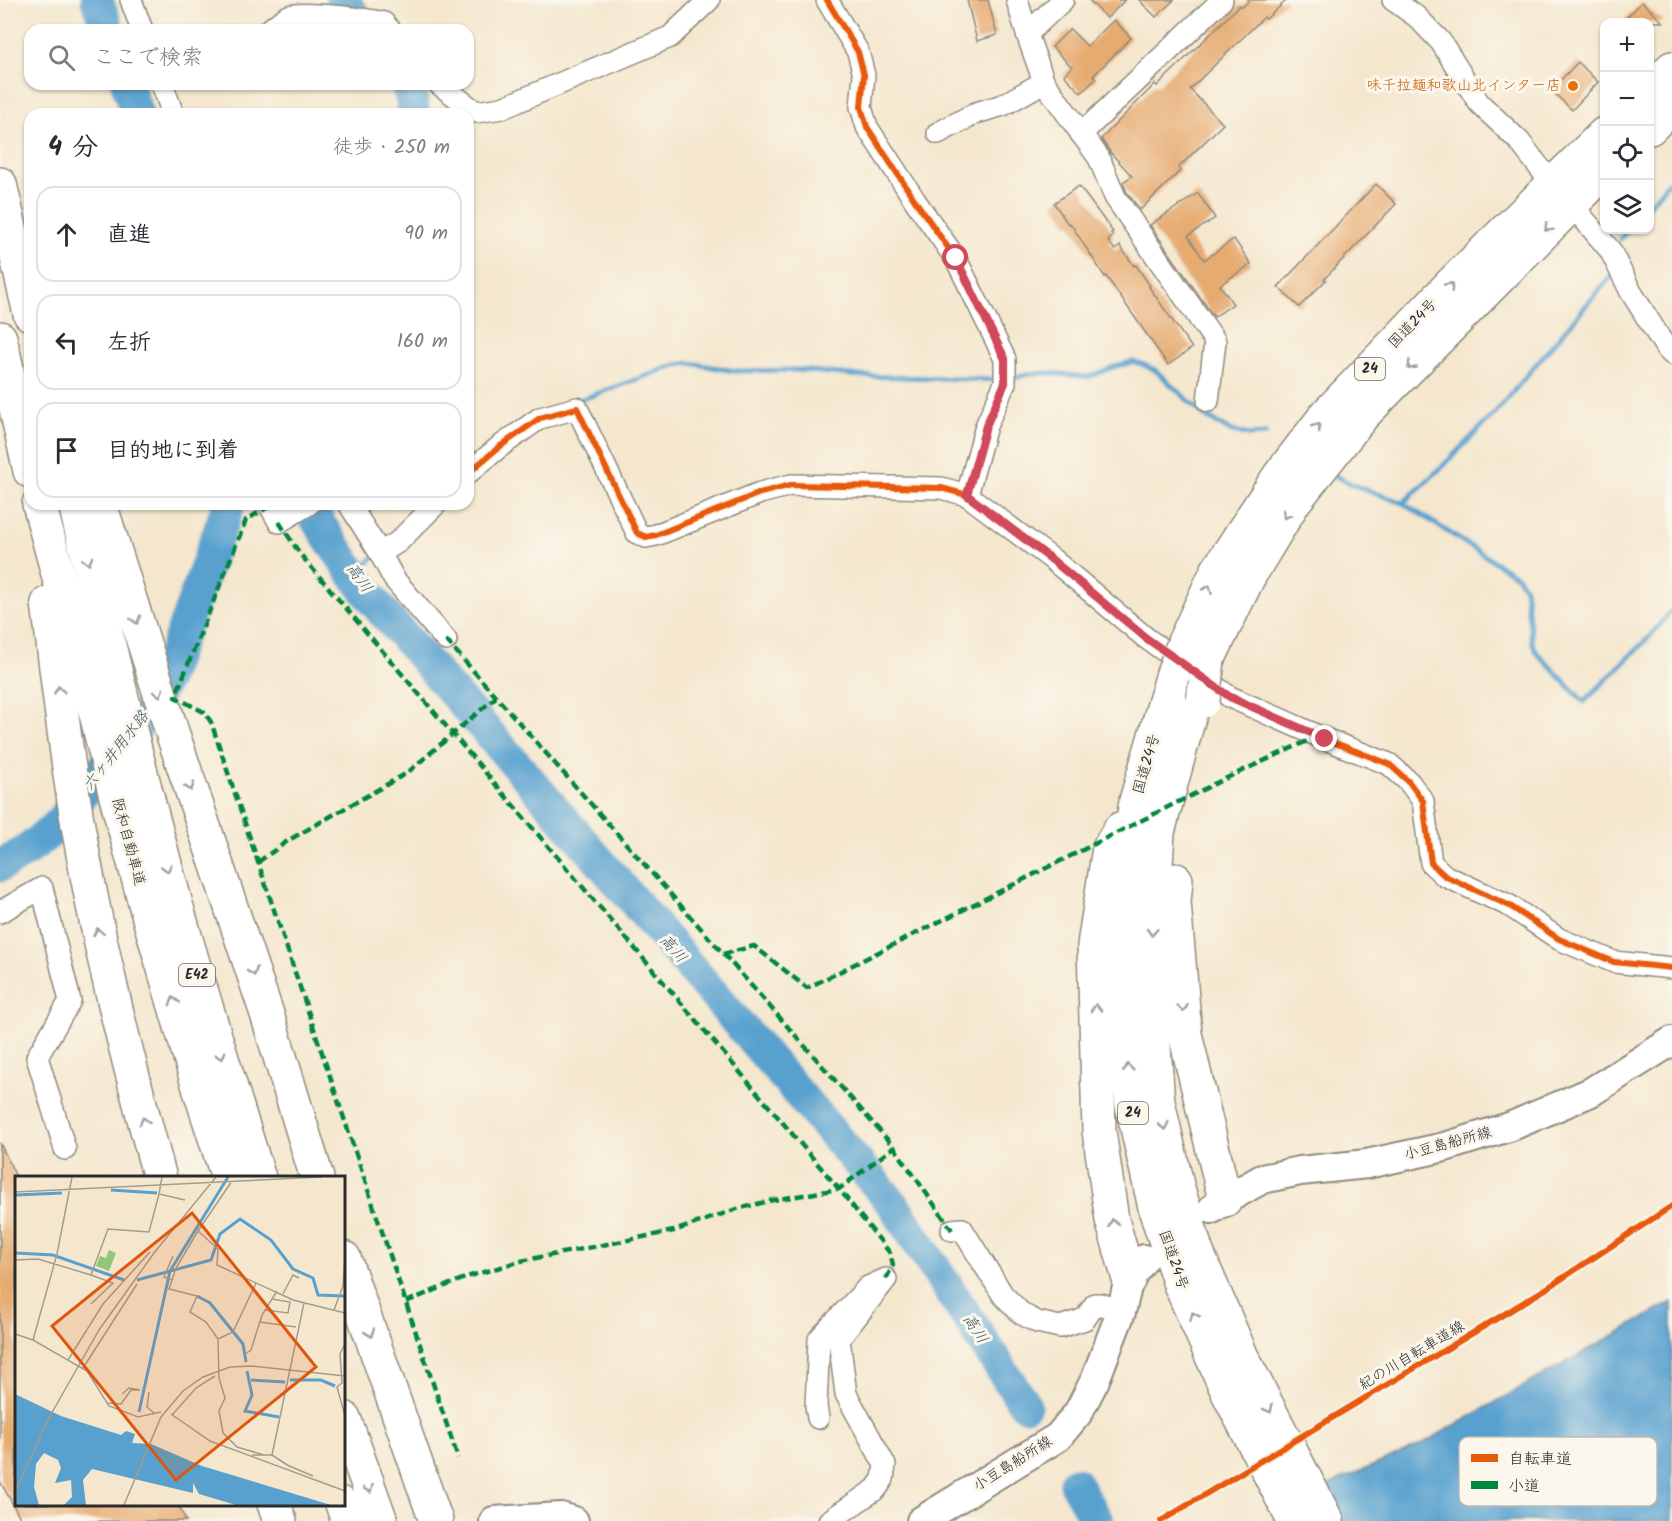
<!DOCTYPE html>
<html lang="ja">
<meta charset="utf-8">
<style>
:root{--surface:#fff;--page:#f2f2f3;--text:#2b2b33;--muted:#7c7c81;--line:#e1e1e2}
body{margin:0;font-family:Kalam,"Klee One",sans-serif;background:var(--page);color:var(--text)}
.controls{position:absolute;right:18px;top:18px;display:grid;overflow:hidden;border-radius:12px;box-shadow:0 2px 4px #0004}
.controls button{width:54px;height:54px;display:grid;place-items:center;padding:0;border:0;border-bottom:2px solid var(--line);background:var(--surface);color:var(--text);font:30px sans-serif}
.stop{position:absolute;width:18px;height:18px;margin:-14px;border:4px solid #d1495b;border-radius:50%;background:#fff}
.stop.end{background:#d1495b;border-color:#fff;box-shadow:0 2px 6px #0008}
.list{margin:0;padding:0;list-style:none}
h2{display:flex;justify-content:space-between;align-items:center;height:78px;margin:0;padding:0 24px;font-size:26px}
h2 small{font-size:20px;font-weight:400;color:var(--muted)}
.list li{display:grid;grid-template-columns:39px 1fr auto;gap:18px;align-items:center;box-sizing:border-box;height:96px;margin:0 12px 12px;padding:0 12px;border:2px solid var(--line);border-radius:18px}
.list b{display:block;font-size:22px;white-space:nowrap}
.list em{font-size:20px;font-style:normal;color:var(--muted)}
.icon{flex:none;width:33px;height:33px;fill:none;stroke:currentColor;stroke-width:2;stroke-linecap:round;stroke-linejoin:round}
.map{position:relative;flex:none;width:1672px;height:1521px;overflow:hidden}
.search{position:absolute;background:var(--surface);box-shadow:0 2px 4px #0004;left:24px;top:24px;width:450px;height:66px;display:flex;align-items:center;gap:15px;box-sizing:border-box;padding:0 21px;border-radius:18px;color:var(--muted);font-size:22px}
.panel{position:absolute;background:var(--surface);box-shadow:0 2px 4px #0004;left:24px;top:108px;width:450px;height:402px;border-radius:18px}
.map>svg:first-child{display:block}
.water{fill:#58a1cf;stroke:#42667d;stroke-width:1.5}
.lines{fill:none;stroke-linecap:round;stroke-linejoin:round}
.stream{stroke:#58a1cf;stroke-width:5}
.river{stroke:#58a1cf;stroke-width:33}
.building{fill:#e6ab71}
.street-casing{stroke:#90897c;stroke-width:24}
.secondary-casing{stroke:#90897c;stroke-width:32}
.highway-casing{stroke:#90897c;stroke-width:36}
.street{stroke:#fff;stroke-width:21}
.secondary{stroke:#fff;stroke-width:28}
.highway{stroke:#fff;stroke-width:33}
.highway-bridge-casing{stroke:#90897c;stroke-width:36;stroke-linecap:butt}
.highway-bridge{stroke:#fff;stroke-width:33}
.quiet{stroke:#00873e;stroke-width:4.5;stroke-dasharray:9 4.5;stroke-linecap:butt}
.cycleway-casing{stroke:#fbf7ec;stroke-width:10}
.cycleway{stroke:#e8590c;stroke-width:6}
.oneway{stroke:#a0a0a0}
.route{stroke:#d1495b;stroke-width:8}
.food-dot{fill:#e8710a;stroke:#fbf7ec;stroke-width:2}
.labels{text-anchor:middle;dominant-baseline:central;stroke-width:6;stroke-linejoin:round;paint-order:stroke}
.shield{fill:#fbf7ec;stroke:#696865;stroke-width:1.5}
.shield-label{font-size:14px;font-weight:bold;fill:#2b2b2b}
.food-label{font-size:15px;fill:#c56008;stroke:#fbf7ec;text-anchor:end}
.street-label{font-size:15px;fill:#2b2b2b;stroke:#fbf7ec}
.water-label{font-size:16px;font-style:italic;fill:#3d5a6d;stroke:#fbf7ec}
.inset-river{fill:none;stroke:#58a1cf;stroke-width:3}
.inset-road{fill:none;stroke:#a49c8d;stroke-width:1.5}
.view{fill:#df570e;fill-opacity:0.15;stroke:#df570e;stroke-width:3}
.inset-edge{fill:none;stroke:#2b2b2b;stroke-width:3}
.key{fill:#fbf7ec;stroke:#bdbab2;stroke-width:1.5}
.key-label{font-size:16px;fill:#2b2b2b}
</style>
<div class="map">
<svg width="1672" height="1521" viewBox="0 0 1672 1521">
<rect width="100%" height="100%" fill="#fbf7ec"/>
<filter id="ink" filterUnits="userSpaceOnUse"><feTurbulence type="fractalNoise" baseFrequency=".0167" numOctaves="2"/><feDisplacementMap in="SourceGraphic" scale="12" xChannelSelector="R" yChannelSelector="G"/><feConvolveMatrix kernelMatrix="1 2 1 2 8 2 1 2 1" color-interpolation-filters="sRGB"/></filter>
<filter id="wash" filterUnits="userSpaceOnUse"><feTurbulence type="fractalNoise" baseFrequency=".008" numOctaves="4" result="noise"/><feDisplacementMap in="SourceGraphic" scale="24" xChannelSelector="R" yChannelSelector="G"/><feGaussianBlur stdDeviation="1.35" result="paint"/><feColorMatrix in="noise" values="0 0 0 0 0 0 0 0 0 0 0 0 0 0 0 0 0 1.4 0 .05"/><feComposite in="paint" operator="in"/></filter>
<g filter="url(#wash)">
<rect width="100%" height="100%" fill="#f4e7ce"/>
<path class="water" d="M1672 1302V1521H1274L1299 1498 1418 1446Z"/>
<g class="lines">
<g class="stream">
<path d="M1650 204 1672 178"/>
<path d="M1620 239 1628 230"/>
<path d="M1011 379 1029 374 1048 373 1089 377 1116 366 1133 362 1142 364 1155 370 1205 416 1229 430 1249 435 1266 434"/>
<path d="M577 401 676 365 690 363 735 371 801 370 861 376 1001 380"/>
<path d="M1332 474 1351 484 1403 503 1518 577 1525 588 1532 642 1537 653 1584 702 1651 635 1672 610"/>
<path d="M1403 503 1442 467 1494 414 1612 275"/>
<path d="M356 578 372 558"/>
</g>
<g class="river">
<path d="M97 0 108 30"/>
<path d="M342 0 365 30"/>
<path d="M127 84 137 114"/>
<path d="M407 84 412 100 413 114"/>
<path d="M306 504 356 578 382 611 572 829 892 1203 1025 1405"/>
<path d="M0 866 26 851 55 828 146 715 166 677 229 504"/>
<path d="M1075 1483 1097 1521"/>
</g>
</g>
<g id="blocks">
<g class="building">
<path d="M967 0H988L997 35 977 41Z"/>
<path d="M1089 0H1125L1107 18Z"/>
<path d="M1139 0H1174L1156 17Z"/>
<path d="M1248 0H1287L1266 19 1264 17 1190 89 1223 124 1178 168 1181 170 1140 210 1126 191 1123 182 1132 176 1111 153 1101 139 1155 84 1157 86 1240 5 1242 7 1249 1Z"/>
<path d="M1642 2 1663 22H1622Z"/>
<path d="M1114 20 1131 38 1093 76 1096 79 1081 93 1064 75 1072 67 1052 47 1070 29 1087 46Z"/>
<path d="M1578 62 1598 82 1572 110 1551 90Z"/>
<path d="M1376 184 1396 204 1324 279 1326 280 1299 307 1278 287Z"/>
<path d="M1079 186 1113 232 1111 233 1113 236 1108 241 1115 250 1120 246 1134 266 1136 265 1150 286 1149 287 1192 348 1168 365 1106 276 1105 277 1070 223 1068 224 1054 203Z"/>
<path d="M1198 193 1215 218 1188 236 1204 260 1234 239 1251 264 1220 285 1233 304 1214 317 1150 225Z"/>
<path d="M0 1143 16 1177V1504H178L186 1521H22L0 1481Z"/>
</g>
</g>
</g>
<g filter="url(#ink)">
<use href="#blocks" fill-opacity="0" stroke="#90897c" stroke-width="1.5"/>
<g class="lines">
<defs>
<g id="street">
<path d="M131 0 142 30"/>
<path d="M827 0 858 52 864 75 861 107 867 127 916 202 956 259 1005 359V383L986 426 967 495"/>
<path d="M1017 0 1027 34 1044 82 1099 158 1115 197 1215 341 1208 401"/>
<path d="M1393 0 1417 17 1441 42 1479 103 1519 141 1553 185 1571 204 1610 250 1631 292 1666 348 1672 354"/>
<path d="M269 30C275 26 282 19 289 16 299 11 370 19 384 23L390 30"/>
<path d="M1027 34 1063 0"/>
<path d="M162 84 173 114"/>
<path d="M439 84 476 112 502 108 670 37 709 0"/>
<path d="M938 133 976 113 1003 105 1044 82"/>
<path d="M1081 134 1222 0"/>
<path d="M468 473 498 448 540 418 577 408 637 533 646 537 656 535 760 493 791 485 941 488 967 495 1052 559 1146 638 1230 697 1325 739 1389 764 1409 782 1423 801 1431 863 1445 876 1510 906 1559 939 1614 962 1672 968"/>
<path d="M269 504 279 522 309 504"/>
<path d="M349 504 380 553 398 542 436 504"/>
<path d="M380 553 394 579 446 640"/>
<path d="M0 912 42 888 70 1001 37 1057 65 1149"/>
<path d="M952 1230 962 1229 1003 1295 1022 1314 1037 1322 1060 1327 1085 1319 1095 1304H1101L1121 1312"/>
<path d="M818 1418 816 1406 819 1339 868 1287 886 1279 839 1339 846 1394 885 1465 883 1479 876 1489 829 1521"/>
</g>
<g id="secondary">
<path d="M1212 1209 1225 1200 1262 1179 1300 1171 1367 1164 1445 1147 1512 1126 1591 1092 1672 1041"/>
<path d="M494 1521 561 1517 574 1521"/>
<path d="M921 1521 1058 1437 1078 1413 1095 1380 1121 1312 1129 1279 1144 1259"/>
</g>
<g id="highway">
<path d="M1650 90 1672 68"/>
<path d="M1650 128 1672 106"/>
<path d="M0 184 30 314"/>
<path d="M0 338 30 471"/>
<path d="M39 504 97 718 117 801 151 925 200 1091 228 1178"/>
<path d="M75 504C107 639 140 775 177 908 203 999 231 1088 259 1178"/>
<path d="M100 504 172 732 267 1014 317 1178"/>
<path d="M48 603C58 681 66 760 80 837 100 952 129 1065 160 1178"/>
<path d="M1184 642 1217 571 1279 476 1326 415 1453 282 1604 134"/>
<path d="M1208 660 1248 578 1294 502 1363 415 1604 172"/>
<path d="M1172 677 1136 801 1130 842 1121 999 1132 1105 1156 1212 1180 1284 1229 1395 1294 1521"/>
<path d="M1195 695 1158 832 1149 978 1158 1102 1177 1185 1196 1250 1242 1357 1327 1521"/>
<path d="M1120 829 1109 848 1094 945 1099 1131 1112 1220 1129 1279"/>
<path d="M1176 880 1174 902 1185 1034 1225 1200"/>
<path d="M344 1258 436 1521"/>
<path d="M344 1418 381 1521"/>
<path d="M274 1504 280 1521"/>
<path d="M342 1504 348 1521"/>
</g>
</defs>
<use href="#street" class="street-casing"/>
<use href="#secondary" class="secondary-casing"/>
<use href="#highway" class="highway-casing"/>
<use href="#street" class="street"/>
<use href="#secondary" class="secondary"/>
<use href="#highway" class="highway"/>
<defs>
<g id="highway-bridge">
<path d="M1172 677 1184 642"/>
<path d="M1203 701 1208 660"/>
</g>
</defs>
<use href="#highway-bridge" class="highway-bridge-casing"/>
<use href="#highway-bridge" class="highway-bridge"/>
<g class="quiet">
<path d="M270 506 246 520 175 697 204 712 211 722 458 1458"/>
<path d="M279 522 300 554 839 1189 890 1253 893 1265 886 1279"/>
<path d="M446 640 894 1147 952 1230"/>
<path d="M258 862 289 840 407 773 496 697"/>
<path d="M723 954 754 946 807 988 1218 782 1318 736"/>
<path d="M406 1302 470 1276 521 1261 674 1231 737 1209 773 1200 839 1189 894 1147"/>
</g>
<defs>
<g id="cycleway">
<path d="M827 0 858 52 864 75 861 107 867 127 916 202 956 259 1005 359V383L986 426 967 495"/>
<path d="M468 473 498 448 540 418 577 408 637 533 646 537 656 535 760 493 791 485 941 488 967 495 1052 559 1146 638 1230 697 1325 739 1389 764 1409 782 1423 801 1431 863 1445 876 1510 906 1559 939 1614 962 1672 968"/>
<path d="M1161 1521 1549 1287 1672 1206"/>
</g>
</defs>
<use href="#cycleway" class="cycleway-casing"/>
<use href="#cycleway" class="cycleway"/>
</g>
<defs><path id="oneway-chevron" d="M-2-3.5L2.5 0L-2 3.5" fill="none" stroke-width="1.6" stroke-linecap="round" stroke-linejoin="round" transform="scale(1.5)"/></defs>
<g class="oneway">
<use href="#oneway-chevron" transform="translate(1548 228) rotate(135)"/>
<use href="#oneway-chevron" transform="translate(1450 286) rotate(-46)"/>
<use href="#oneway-chevron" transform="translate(1411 366) rotate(134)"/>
<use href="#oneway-chevron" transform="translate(1317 427) rotate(-52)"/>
<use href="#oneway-chevron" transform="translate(1286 515) rotate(121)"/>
<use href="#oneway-chevron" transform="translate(88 561) rotate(76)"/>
<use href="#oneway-chevron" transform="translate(1208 589) rotate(-66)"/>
<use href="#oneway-chevron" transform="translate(136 620) rotate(73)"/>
<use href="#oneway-chevron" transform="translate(59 690) rotate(-97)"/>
<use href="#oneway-chevron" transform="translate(159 693) rotate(72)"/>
<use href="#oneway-chevron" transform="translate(190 787) rotate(71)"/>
<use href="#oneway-chevron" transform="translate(167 868) rotate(75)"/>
<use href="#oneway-chevron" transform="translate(98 932) rotate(-101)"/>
<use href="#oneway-chevron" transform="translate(1152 932) rotate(93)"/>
<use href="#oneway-chevron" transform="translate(253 972) rotate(71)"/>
<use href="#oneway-chevron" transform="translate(174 1001) rotate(-106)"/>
<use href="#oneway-chevron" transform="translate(1096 1008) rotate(-92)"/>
<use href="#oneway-chevron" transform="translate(1183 1008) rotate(85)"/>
<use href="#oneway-chevron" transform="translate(221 1056) rotate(74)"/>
<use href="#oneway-chevron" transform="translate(1128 1068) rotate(-96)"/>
<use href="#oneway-chevron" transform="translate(144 1121) rotate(-105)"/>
<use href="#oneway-chevron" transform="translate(1164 1126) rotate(77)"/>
<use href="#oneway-chevron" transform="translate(1113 1223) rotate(-103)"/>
<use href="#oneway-chevron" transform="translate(1194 1316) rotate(-114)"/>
<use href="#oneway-chevron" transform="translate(370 1333) rotate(71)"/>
<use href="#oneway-chevron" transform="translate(1269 1409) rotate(62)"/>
<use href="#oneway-chevron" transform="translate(369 1489) rotate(70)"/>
</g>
</g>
<g class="lines" filter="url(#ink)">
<path class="route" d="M956 258 1005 359V383L986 426 967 495 1052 560 1146 638 1230 697 1325 739"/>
</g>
<circle class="food-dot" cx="1573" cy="86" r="6"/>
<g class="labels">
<g class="shield">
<rect x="1355" y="358" width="30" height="22" rx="4.5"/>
<rect x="179" y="964" width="36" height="22" rx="4.5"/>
<rect x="1118" y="1102" width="30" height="22" rx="4.5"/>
</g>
<g class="shield-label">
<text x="1370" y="369">24</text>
<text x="197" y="975">E42</text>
<text x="1133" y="1113">24</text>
</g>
<g class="food-label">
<text x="1561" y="86">味千拉麺和歌山北インター店</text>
</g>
<g class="street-label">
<text transform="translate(1413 324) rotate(-46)">国道24号</text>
<text transform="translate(1147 764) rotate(-74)">国道24号</text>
<text transform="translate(128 842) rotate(75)">阪和自動車道</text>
<text transform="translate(1448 1144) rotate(-15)">小豆島船所線</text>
<text transform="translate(1173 1260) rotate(71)">国道24号</text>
<text transform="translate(1412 1356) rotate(-31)">紀の川自転車道線</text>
<text transform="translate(1013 1464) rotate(-32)">小豆島船所線</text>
</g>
<g class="water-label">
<text transform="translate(359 578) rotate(54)">高川</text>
<text transform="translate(116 751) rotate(-52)">六ヶ井用水路</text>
<text transform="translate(673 949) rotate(49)">高川</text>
<text transform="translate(975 1329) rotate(57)">高川</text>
</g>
</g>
<g transform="translate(15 1176)">
<rect width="330" height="330" fill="#f4e7ce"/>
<path d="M94 74 101 77 94 95 81 90 85 80 91 82Z" fill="#90c77a"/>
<path d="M0 218 46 240 106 259 111 255 120 258 117 267 136 268 187 290 316 329H221L184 318 178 307V317L77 293 68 304 71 329H49L57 321 56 304 40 307 46 292 43 284 29 277 21 288 19 311 24 329H0Z" fill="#58a1cf"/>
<path class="inset-river" d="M96 14 142 17M0 19 47 17M0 77 38 79 109 104M122 104 196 84 205 58 225 43 256 64 278 93 298 102 303 119 330 120M182 120 195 127 228 168 231 186M232 195 237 219 230 235 264 241M236 204 270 206M275 204H306L320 210M124 236 155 95 213 1"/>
<path class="inset-road" d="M147 1 144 18 170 24M217 5 183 55 203 73 202 89 278 124 330 137M0 16 307 1M183 55 161 92 154 113 182 120 175 136 191 146 203 163 204 202 210 222 204 235 208 257 222 271 249 279M0 84 23 83 76 99 93 53 134 56 144 18M157 104 149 101 158 80M268 118 278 99 284 102M76 128 98 107 76 99M250 134 273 137 275 126 257 123M319 134 328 110 330 80M245 146 281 151M0 158 18 164 72 195 94 230 123 241 146 236M203 163 218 156 241 107M18 164 42 78 57 1M330 168 325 178 327 207 322 211 330 240M230 178 236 174 247 139 262 115M53 184 88 128 135 76M68 192 122 108M134 216 132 231 139 237M91 227 106 228 116 214H125L114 212 107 218M156 238 195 265 330 315M157 239 181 212 200 200M237 279H257L274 290M257 279 289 127M272 289 298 300M0 316 35 240 84 154 139 77 201 1M109 329 146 241 168 215 188 201 215 191 237 190 330 200"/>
<path class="view" d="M177 37 301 191 161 304 37 150Z"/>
<rect width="330" height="330" class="inset-edge"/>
</g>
<rect x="1459" y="1437" width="198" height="69" rx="9" class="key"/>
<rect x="1471" y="1454" width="27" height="8" fill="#e8590c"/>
<rect x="1471" y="1481" width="27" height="8" fill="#00873e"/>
<g class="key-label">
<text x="1508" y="1464">自転車道</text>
<text x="1508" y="1491">小道</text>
</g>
</svg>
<div class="controls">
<button>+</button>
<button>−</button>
<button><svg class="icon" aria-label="locate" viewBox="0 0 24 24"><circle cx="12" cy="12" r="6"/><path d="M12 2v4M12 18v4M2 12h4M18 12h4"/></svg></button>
<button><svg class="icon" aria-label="layers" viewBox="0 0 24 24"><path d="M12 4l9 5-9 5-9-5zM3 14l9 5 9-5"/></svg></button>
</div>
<div class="stop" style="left:956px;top:258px"></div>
<div class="stop end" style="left:1325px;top:739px"></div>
<div class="search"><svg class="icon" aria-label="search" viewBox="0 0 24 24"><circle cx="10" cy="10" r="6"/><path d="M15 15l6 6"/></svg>ここで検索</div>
<section class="panel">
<h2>4 分<small>徒歩 · 250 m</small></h2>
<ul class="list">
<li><svg class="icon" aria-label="ahead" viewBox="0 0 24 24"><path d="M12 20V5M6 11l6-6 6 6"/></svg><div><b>直進</b></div><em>90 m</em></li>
<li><svg class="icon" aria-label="left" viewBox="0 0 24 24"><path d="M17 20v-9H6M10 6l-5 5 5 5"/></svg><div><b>左折</b></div><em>160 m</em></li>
<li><svg class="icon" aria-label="arrive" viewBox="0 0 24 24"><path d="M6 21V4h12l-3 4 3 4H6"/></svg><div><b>目的地に到着</b></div></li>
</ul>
</section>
</div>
